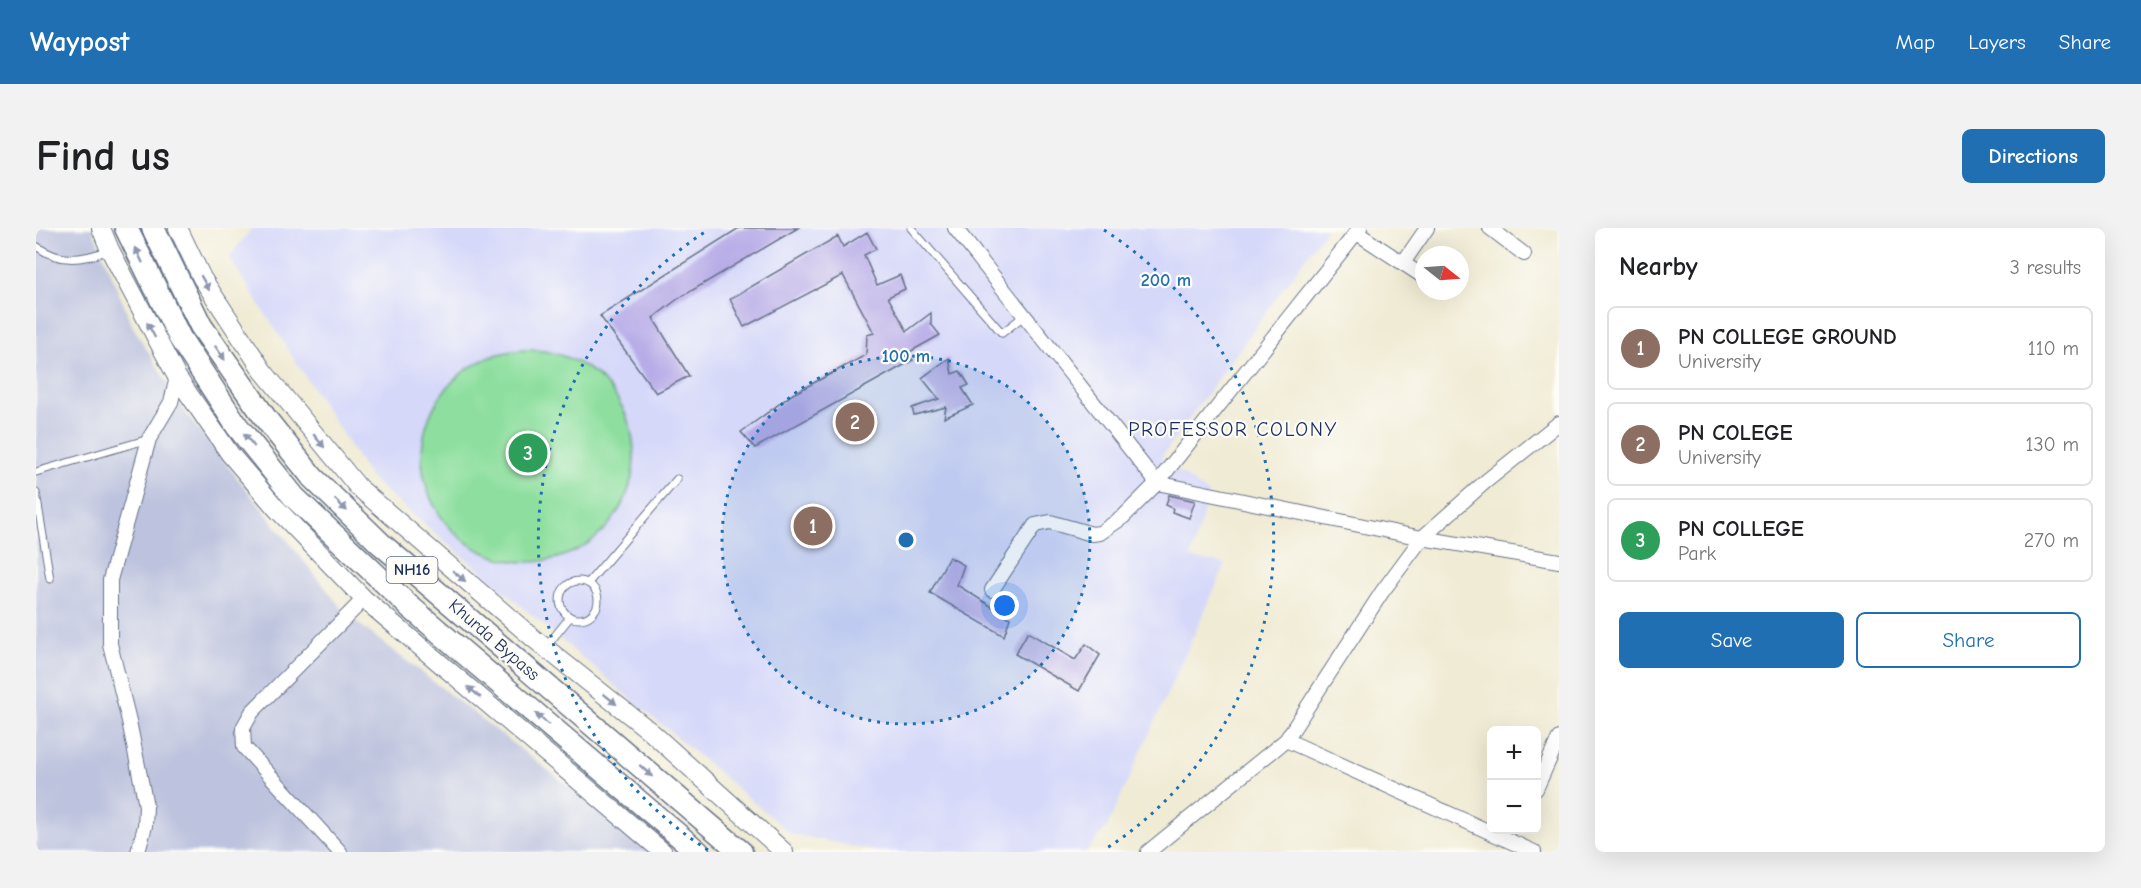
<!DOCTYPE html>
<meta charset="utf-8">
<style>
:root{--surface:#fff;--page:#f2f2f2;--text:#202124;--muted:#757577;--line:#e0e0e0;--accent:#1f6fb2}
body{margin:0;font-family:"Comic Neue",sans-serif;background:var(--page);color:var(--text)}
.controls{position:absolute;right:18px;bottom:18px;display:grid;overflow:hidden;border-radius:9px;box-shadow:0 6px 24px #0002}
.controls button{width:54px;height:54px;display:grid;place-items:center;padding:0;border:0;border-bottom:2px solid var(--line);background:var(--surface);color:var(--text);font:30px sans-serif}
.compass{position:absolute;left:1379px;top:18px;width:54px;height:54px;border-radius:50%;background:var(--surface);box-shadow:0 6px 24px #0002;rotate:107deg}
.you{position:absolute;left:969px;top:378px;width:21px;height:21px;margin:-15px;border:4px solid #fff;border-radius:50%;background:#1a73e8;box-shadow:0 0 0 9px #1a73e833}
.badge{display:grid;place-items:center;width:39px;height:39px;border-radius:50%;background:var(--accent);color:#fff;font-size:20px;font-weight:700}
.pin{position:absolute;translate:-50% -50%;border:3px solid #fff;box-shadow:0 2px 6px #0006}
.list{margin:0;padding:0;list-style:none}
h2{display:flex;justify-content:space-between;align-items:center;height:78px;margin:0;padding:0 24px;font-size:26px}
h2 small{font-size:20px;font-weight:400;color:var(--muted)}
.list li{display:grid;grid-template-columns:39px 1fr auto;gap:18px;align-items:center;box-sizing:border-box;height:84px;margin:0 12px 12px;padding:0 12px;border:2px solid var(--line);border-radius:9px}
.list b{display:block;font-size:22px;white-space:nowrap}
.list p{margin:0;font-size:20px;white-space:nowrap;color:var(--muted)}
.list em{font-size:20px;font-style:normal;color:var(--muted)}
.actions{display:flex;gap:12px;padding:18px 24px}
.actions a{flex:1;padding:14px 0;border:2px solid var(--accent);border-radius:9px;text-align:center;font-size:21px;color:var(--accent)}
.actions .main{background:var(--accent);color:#fff}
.map{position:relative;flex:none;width:1523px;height:624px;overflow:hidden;border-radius:9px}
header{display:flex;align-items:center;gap:36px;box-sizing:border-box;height:84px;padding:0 30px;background:var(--accent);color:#fff}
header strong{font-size:28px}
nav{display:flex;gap:33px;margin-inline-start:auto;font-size:21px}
.intro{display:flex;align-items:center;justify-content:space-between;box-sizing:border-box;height:144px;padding:0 36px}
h1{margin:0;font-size:42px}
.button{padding:15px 27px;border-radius:9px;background:var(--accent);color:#fff;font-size:21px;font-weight:700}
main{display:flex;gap:36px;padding:0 36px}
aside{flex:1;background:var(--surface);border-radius:9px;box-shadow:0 6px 24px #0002}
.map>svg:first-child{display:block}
.built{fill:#d5d8f9}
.industrial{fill:#bdc3de}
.green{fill:#8edf9f;stroke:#54877e;stroke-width:1.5}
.building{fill:#b7ace7}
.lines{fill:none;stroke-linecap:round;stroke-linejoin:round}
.service-casing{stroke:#667187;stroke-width:9}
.minor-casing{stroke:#667187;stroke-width:16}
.secondary-casing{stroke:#667187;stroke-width:20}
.trunk-casing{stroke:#667187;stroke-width:25}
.service{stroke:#fff;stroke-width:7}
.minor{stroke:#fff;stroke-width:14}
.secondary{stroke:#fff;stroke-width:18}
.trunk{stroke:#fff;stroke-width:22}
.oneway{fill:#8d97ae}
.ring{fill:none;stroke:#1f6fb2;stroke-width:3;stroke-dasharray:3 6}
.labels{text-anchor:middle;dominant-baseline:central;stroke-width:4.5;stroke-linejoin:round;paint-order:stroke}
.shield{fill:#fdfcf7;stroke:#5f6c8c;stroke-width:1.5}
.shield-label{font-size:16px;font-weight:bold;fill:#1b2f5e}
.street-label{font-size:18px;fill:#1b2f5e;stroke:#fdfcf7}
.neighbourhood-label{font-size:20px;letter-spacing:1.5px;fill:#1b2f5e;stroke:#fdfcf7}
.centre{fill:#1f6fb2;stroke:#fdfcf7;stroke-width:3}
.ring-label{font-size:18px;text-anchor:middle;font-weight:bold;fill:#1f6fb2;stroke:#fdfcf7;stroke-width:4.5;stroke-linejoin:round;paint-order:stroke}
</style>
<header>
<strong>Waypost</strong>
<nav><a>Map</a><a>Layers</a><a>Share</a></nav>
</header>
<div class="intro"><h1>Find us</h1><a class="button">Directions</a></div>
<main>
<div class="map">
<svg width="1523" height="624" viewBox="0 0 1523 624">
<rect width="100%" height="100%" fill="#fdfcf7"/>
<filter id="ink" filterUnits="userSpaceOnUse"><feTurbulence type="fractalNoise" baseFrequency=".0167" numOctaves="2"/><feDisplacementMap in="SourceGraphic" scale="12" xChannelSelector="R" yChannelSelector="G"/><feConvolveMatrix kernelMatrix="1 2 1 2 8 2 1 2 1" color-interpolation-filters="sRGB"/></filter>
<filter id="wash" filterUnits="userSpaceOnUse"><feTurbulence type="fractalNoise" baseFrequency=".008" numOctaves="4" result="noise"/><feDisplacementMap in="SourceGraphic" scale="24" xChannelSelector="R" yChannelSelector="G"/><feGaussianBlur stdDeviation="1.35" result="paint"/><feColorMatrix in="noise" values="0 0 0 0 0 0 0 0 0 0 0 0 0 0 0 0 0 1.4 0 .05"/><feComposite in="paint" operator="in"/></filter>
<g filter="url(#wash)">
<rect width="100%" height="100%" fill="#f0ebd4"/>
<path class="built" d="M216 0H1291L1125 230 1173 266 1154 330 1190 336 1071 599 1050 624H844L755 606 335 251 193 29Z"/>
<path class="industrial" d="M0 0H56L97 99 151 187 311 387 618 624H0Z"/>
<circle class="green" cx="492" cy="228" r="106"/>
<g id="blocks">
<g class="building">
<path d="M703 0H762L643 70 617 90 653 148 620 165 564 88Z"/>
<path d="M831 4 840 21 828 27 841 57 864 47 869 61 852 69 871 103 895 85V96L904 107 870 126 877 132 719 220 705 204 757 166 830 127 831 107 838 105 807 47 708 99 694 71 802 8 807 19Z"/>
<path d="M913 130 916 146 924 143 933 157 926 160 937 177 908 190 910 179 878 187 876 180 903 171 886 150Z"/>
<path d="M1133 267 1159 273 1153 290 1136 284 1137 280 1130 277Z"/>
<path d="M913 329 928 337 921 357 974 390 968 408 894 365Z"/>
<path d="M992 404 1039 432 1050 416 1064 427 1043 463 979 426Z"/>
</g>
</g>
</g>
<g filter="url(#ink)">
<use href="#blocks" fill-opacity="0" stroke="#667187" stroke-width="1.5"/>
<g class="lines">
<defs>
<g id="service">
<path d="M875 0 966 105 989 87"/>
<path d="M0 18C25 36 46 32 74 22"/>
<path d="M0 244 113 211"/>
<path d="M0 265 14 351"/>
<circle cx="543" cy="372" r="19"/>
<path d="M552 355 641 251"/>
<path d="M510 419 534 389"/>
</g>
<g id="minor">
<path d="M919 0 1121 255 1324 0"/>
<path d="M1454 0 1488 26"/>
<path d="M1321 5 1388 49"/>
<path d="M1367 35 1391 0"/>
<path d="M956 362 999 297 1014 294 1056 306 1064 305 1087 289 1121 255 1386 310 1523 333"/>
<path d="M1250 512 1498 624"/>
<path d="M1500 561 1523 510"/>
<path d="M102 624 109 598 110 578 93 493 74 416V352L113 211 135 174 141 149"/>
<path d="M304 624 208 519 207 500 216 484 328 371"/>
<path d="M1112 624 1250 512 1346 364 1386 310 1449 254 1523 195"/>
</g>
<g id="secondary">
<path d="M65 0 74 22 141 149 194 226 240 280 328 371 627 624"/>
<path d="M142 0 166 50 227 143 322 259 497 410 615 504 748 624"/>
</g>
<g id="trunk">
<path d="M90 0 144 110 201 198 258 269 373 378 662 624"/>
<path d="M117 0 165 98 230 191 277 250 345 316 705 624"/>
</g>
</defs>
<use href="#service" class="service-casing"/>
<use href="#minor" class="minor-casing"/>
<use href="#secondary" class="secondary-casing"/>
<use href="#trunk" class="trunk-casing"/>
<use href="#service" class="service"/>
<use href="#minor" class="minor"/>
<use href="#secondary" class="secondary"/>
<use href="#trunk" class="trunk"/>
</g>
<defs><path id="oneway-solid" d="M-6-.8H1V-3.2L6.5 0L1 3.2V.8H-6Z" transform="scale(1.5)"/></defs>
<g class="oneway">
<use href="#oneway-solid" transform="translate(103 27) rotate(-115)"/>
<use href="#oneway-solid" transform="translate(169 55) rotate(60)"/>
<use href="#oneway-solid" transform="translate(115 102) rotate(-118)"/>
<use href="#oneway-solid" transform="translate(184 125) rotate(55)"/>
<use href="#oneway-solid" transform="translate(213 212) rotate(-129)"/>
<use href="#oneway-solid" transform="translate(283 213) rotate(50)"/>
<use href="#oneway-solid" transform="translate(305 277) rotate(44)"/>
<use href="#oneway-solid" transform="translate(423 348) rotate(40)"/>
<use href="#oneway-solid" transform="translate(438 464) rotate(-140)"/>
<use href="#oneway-solid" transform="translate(574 471) rotate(39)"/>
<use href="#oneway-solid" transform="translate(506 491) rotate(-140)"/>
<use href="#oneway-solid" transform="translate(610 543) rotate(42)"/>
</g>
</g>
<circle cx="870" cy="312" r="184" fill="#1f6fb2" fill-opacity=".12"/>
<g class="ring">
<circle cx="870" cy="312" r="184"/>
<path d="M672 622A368 368 0 0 1 672 2M1068 2A368 368 0 0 1 1068 622"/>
</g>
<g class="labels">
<rect class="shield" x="350.5" y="329" width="51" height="26" rx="4.5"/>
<g class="shield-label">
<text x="376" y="342">NH16</text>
</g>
<g class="street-label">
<text transform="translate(458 412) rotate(41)">Khurda Bypass</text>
</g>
<g class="neighbourhood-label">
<text x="1197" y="201">PROFESSOR COLONY</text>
</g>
</g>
<circle cx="870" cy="312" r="9" class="centre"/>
<g class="ring-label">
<text x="1130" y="58">200 m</text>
<text x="870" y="134">100 m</text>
</g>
</svg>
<div class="controls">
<button>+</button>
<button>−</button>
</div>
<svg class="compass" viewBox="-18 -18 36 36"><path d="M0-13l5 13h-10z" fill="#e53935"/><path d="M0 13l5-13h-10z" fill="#757577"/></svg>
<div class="you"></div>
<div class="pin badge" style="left:777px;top:298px;background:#8d6e63">1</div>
<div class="pin badge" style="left:819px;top:194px;background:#8d6e63">2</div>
<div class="pin badge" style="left:492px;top:225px;background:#2e9e5b">3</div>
</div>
<aside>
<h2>Nearby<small>3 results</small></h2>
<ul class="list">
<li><span class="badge" style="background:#8d6e63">1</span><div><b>PN COLLEGE GROUND</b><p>University</p></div><em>110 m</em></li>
<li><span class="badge" style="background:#8d6e63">2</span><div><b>PN COLEGE</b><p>University</p></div><em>130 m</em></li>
<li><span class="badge" style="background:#2e9e5b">3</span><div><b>PN COLLEGE</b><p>Park</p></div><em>270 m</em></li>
</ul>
<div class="actions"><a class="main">Save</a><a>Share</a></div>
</aside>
</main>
